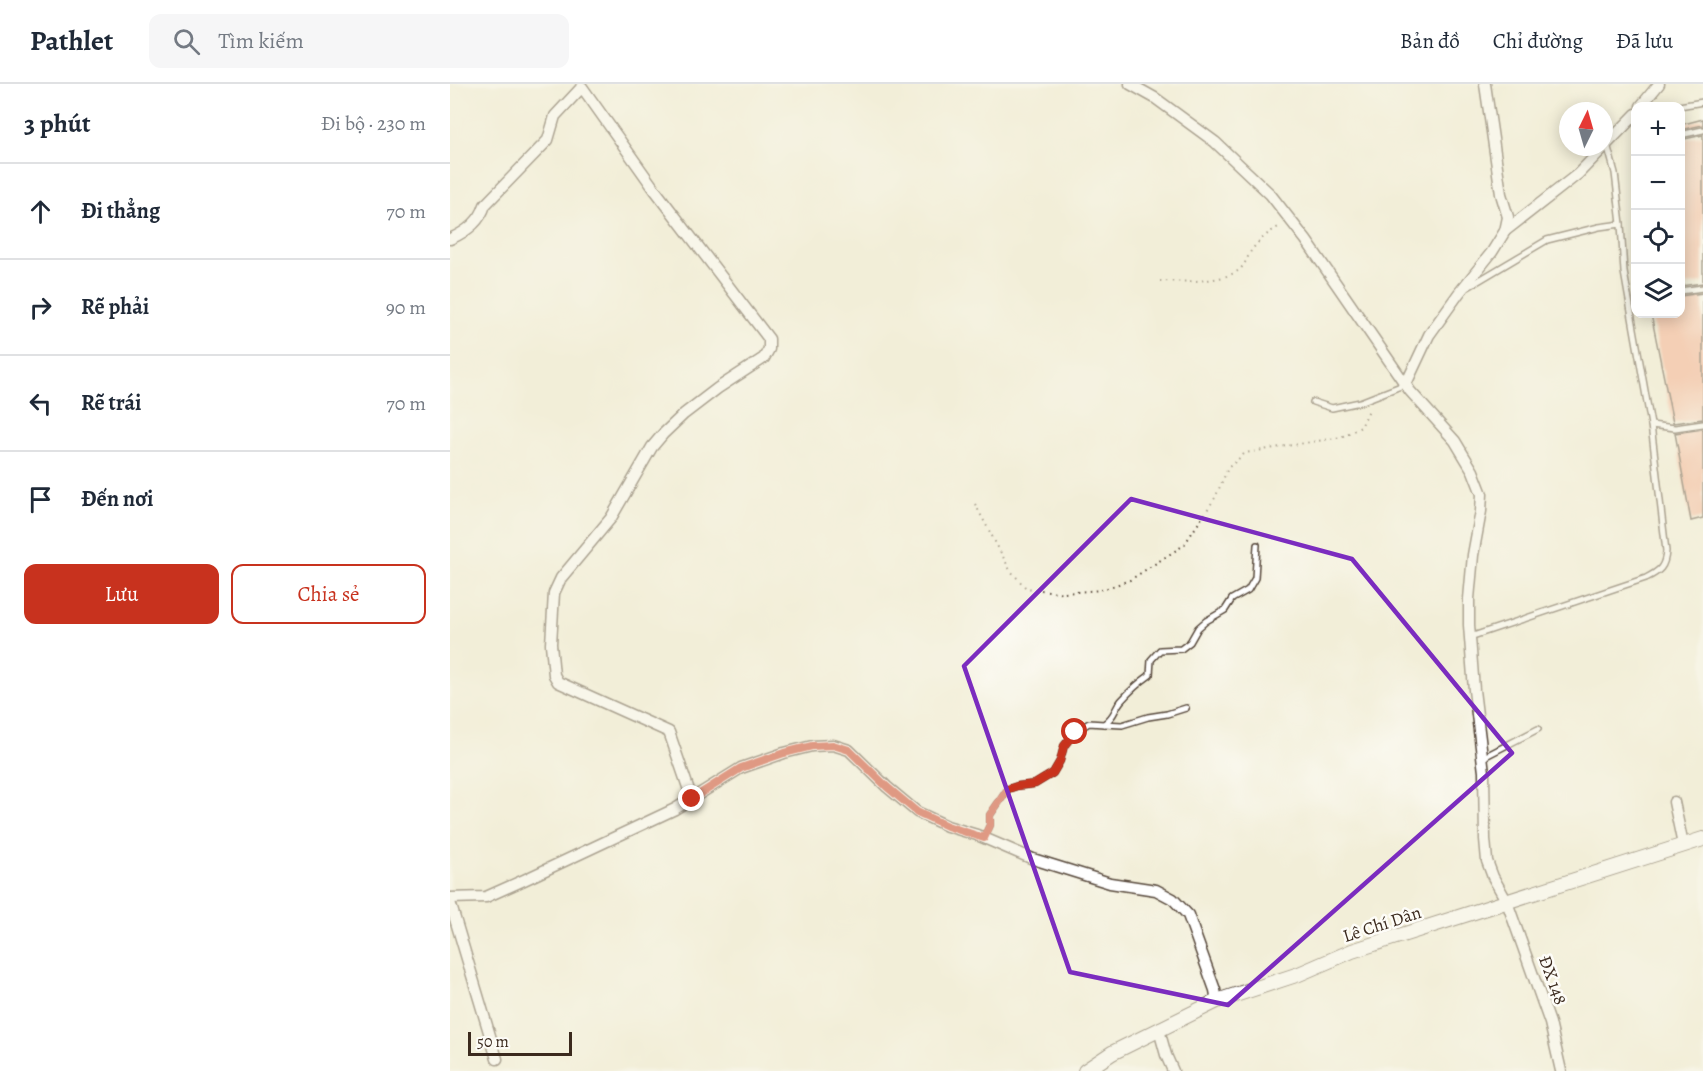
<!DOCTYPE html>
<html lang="vi">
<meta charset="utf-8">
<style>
:root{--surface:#fff;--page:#f6f6f7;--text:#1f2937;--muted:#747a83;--line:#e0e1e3;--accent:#c8321e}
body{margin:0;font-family:Alegreya,serif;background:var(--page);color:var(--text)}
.controls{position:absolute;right:18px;top:18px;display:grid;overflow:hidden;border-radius:12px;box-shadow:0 3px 15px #0003}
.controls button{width:54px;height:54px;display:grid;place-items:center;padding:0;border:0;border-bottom:2px solid var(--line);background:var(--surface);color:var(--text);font:30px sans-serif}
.compass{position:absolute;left:1109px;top:18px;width:54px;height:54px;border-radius:50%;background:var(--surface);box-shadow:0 3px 15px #0003;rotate:5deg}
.scale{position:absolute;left:18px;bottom:15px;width:104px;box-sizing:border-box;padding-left:6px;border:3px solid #3b2a1e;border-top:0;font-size:16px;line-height:21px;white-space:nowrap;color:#3b2a1e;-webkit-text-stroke:4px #fdfcf7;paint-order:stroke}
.stop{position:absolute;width:18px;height:18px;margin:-14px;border:4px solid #c8321e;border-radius:50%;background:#fff}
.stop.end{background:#c8321e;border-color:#fff;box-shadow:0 2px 6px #0008}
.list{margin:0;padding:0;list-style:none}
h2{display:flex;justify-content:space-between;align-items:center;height:78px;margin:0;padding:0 24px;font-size:26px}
h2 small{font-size:20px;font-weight:400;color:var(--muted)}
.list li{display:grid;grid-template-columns:39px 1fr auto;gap:18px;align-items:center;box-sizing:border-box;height:96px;padding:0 24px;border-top:2px solid var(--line)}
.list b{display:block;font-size:22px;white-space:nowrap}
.list em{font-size:20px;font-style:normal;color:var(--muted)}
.actions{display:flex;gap:12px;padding:18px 24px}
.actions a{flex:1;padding:14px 0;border:2px solid var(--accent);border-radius:12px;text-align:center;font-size:21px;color:var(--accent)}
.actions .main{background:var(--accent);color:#fff}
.icon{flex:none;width:33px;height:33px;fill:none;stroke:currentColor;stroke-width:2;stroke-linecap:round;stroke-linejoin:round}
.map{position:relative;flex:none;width:1253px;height:987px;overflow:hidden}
header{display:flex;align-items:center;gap:36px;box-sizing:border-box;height:84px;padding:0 30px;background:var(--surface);border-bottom:2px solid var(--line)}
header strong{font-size:28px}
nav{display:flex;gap:33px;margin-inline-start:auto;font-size:21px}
.search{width:420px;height:54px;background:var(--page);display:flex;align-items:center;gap:15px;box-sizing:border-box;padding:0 21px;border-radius:12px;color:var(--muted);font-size:22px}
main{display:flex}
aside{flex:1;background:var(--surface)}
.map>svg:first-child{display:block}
.building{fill:#f6a889}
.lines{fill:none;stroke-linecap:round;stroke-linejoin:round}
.service-casing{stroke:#56473a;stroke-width:8}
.minor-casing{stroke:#56473a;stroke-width:13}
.tertiary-casing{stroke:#56473a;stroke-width:16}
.path{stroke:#56473a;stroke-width:2;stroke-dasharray:1.5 4.5;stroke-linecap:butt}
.service{stroke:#fff;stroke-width:5}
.minor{stroke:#fff;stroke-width:10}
.tertiary{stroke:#fff;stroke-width:14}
.route{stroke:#c8321e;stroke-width:8}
.marked{fill:none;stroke:#7b2cbf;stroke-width:4.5;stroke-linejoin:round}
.labels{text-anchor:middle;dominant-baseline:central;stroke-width:5;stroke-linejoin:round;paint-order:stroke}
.street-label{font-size:18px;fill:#3b2a1e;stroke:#fdfcf7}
</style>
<header>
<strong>Pathlet</strong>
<div class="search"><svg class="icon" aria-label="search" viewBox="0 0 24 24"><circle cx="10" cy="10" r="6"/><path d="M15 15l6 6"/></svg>Tìm kiếm</div>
<nav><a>Bản đồ</a><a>Chỉ đường</a><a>Đã lưu</a></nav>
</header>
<main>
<aside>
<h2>3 phút<small>Đi bộ · 230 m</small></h2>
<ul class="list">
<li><svg class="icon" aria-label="ahead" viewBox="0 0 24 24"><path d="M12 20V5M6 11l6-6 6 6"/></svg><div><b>Đi thẳng</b></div><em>70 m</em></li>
<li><svg class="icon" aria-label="right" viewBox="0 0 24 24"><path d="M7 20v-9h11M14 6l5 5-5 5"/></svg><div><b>Rẽ phải</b></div><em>90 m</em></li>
<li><svg class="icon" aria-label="left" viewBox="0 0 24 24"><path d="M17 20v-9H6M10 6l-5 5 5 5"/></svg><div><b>Rẽ trái</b></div><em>70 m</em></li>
<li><svg class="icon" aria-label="arrive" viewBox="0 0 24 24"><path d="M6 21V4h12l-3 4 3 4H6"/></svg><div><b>Đến nơi</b></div></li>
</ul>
<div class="actions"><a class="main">Lưu</a><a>Chia sẻ</a></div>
</aside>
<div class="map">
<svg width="1253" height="987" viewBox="0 0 1253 987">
<rect width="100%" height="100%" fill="#fdfcf7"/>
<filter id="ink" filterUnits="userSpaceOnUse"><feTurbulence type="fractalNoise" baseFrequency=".0167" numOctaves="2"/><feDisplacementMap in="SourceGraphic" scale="12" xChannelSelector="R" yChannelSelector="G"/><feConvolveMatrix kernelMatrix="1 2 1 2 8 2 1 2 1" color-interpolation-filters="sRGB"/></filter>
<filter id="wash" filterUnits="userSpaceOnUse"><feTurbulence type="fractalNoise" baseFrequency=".008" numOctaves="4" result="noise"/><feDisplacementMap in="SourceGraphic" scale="24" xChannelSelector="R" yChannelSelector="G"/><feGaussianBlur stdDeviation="1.35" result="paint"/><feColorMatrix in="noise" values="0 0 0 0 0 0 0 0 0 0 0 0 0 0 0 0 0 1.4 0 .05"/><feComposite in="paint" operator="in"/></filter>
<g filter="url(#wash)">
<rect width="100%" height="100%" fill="#f2eed8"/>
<g id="blocks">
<g class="building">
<path d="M1253 35V41L1230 46V41Z"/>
<path d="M1253 51V199L1230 202V56Z"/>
<path d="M1253 209V335L1223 339 1201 230H1230V212Z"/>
<path d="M1253 345V434L1241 437 1225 349Z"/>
</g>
</g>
</g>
<g filter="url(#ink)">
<use href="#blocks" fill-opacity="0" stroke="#56473a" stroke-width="1.5"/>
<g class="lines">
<defs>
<g id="service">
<path d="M1229 22 1253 18"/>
<path d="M1230 51 1253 46"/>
<path d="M1157 60 1165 89 1171 140"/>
<path d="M1018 203 1097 156 1149 143 1171 140 1174 188 1201 341 1225 344 1253 340"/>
<path d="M1230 207 1253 204"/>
<path d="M863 318 882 324 910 318 956 300"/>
<path d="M1020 553 1196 494C1210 487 1215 483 1216 467L1201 341"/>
<path d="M654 640 672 641 698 633 717 630 736 624"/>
<path d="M1032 674 1088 645"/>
<path d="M534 754 540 741V731L558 705 567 702 585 700 603 689 610 677 614 662 625 648 639 639 654 640C666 631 663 627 671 617 679 608 690 598 700 591L701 576 710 566 731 565 740 558 748 544 756 537 775 526 782 515 798 506 805 494 807 461"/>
</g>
<g id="minor">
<path d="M680 0 705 14 765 58 820 110 856 156 960 307 1005 357 1023 387 1032 410 1031 427 1023 471 1019 515V541L1024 606 1034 688 1035 755 1037 777 1043 793 1057 818 1100 939 1111 987"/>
<path d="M1191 22 1209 0"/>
<path d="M1154 63 1186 30"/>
<path d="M1055 147 1128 90 1154 63"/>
<path d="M0 155C16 148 30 138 35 121L98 56 105 32 132 3 205 106 319 255V265L314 274 268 304 234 330 213 350 202 363 161 434 111 494 104 509 101 560 104 591 108 598 219 648 242 715"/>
<path d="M956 300 979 251 1009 209 1042 168 1055 147 1058 133 1051 110 1035 0"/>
<path d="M1224 718 1233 761"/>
<path d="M0 814 36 813 74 796 225 725 291 684 334 669 362 662 383 661 399 666 437 703 467 728 497 742 527 751 583 775 660 799 706 806 723 815 738 831 765 906 767 917"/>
<path d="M0 818 47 975"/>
<path d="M709 946 716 971 723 987"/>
</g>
<path id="tertiary" d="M635 987 662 969 767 917 849 890 902 867 1253 755"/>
</defs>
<use href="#service" class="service-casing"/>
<use href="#minor" class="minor-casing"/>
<use href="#tertiary" class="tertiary-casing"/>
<g class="path">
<path d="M710 197C729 198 779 199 792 183 796 178 798 172 801 167 809 156 819 148 830 142"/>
<path d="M525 420 560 486 576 504 614 509 651 506 680 496 734 461 765 414 778 384 795 369 891 353 911 343 919 326"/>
</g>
<use href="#service" class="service"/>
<use href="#minor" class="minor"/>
<use href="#tertiary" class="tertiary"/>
</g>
</g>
<g class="lines" filter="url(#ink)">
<path class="route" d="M242 715 291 684 334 669 362 662 383 661 399 666 437 703 467 728 497 742 534 754 540 741V731L558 705 567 702 585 700 603 689 610 677 614 662 625 648"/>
</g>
<path d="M0 0H1253V987H0ZM681 415 902 475 1062 669 778 921 620 888 514 582Z" fill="#f2eed8" fill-opacity=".55" fill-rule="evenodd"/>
<path class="marked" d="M681 415 902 475 1062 669 778 921 620 888 514 582Z"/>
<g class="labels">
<g class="street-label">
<text transform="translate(932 840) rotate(-18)">Lê Chí Dân</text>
<text transform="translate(1103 896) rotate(70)">ĐX 148</text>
</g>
</g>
</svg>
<div class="controls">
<button>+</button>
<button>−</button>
<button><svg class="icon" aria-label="locate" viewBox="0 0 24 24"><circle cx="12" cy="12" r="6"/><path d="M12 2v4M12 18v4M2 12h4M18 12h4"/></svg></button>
<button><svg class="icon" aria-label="layers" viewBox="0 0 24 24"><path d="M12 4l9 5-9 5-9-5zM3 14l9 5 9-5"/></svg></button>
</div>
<svg class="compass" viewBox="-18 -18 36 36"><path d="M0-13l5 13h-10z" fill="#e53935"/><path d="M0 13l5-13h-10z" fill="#747a83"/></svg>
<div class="scale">50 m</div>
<div class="stop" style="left:625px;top:648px"></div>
<div class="stop end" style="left:242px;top:715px"></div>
</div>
</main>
